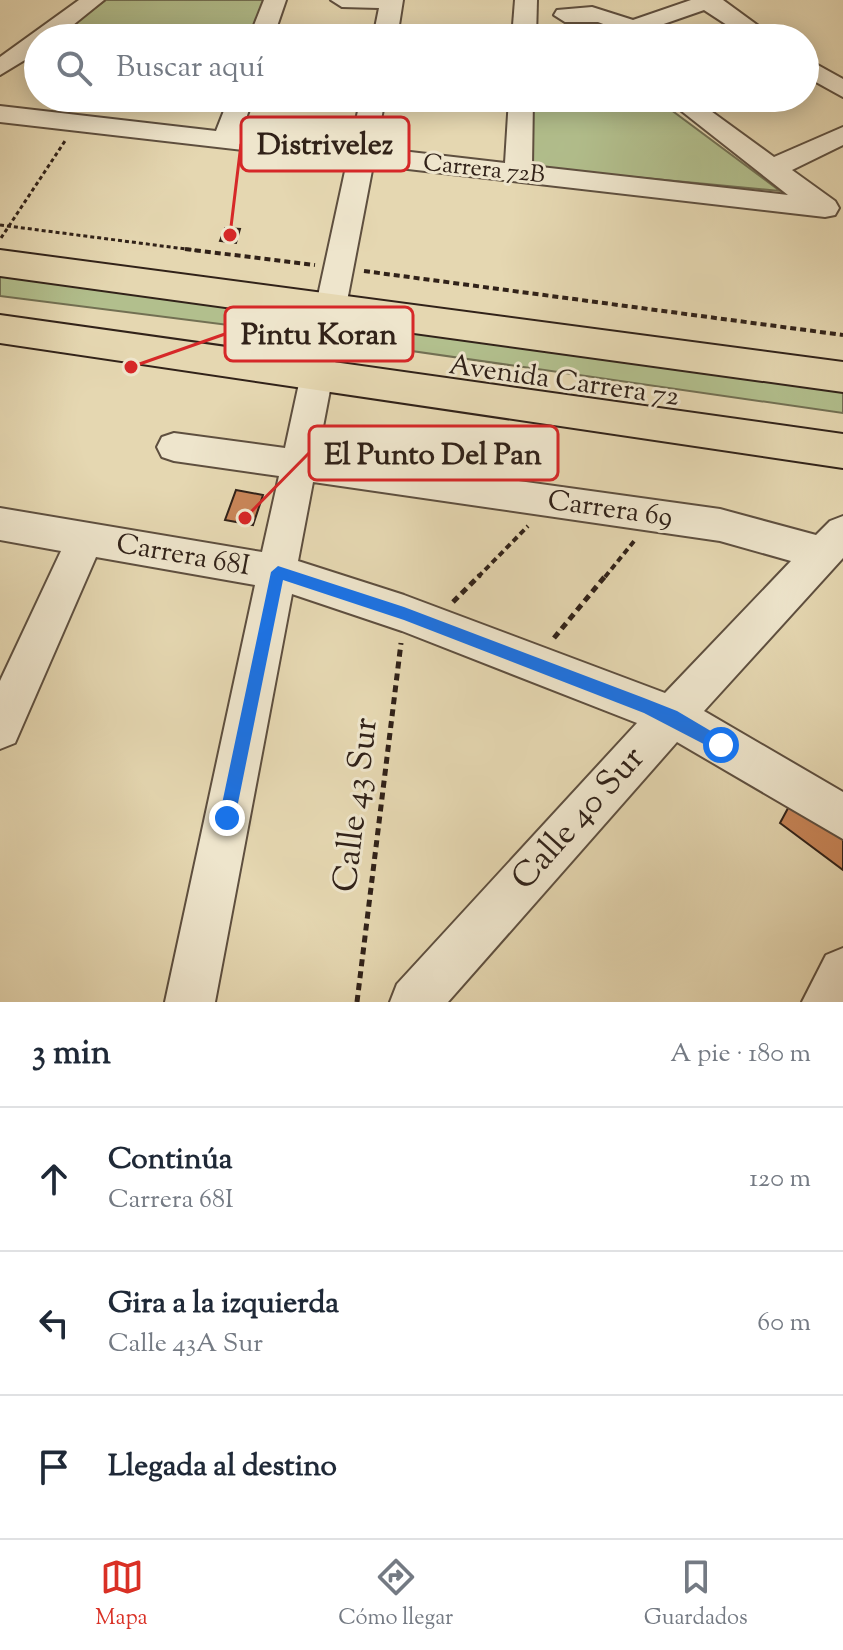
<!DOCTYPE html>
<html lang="es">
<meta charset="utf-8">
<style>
:root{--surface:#fff;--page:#f2f2f3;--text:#1f2937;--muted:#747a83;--line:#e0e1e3;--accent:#d93025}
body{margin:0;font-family:"Sorts Mill Goudy",serif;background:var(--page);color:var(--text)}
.stop{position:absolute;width:24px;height:24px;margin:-18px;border:6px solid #1a73e8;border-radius:50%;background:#fff}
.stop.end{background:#1a73e8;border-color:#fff;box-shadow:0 2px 8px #0008}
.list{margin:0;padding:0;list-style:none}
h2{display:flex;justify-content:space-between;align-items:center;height:104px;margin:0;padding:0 32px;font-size:34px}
h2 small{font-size:26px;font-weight:400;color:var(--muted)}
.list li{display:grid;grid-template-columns:52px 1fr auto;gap:24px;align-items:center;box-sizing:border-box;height:144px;padding:0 32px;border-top:2px solid var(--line)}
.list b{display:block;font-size:30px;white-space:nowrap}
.list p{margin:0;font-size:26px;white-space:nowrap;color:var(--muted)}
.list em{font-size:26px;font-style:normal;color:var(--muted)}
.icon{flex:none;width:44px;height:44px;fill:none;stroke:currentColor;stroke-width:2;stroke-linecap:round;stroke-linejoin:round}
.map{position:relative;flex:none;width:843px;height:1002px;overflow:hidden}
.search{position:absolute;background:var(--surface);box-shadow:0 4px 20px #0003;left:24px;right:24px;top:24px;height:88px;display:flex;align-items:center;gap:20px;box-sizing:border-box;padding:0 28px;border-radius:44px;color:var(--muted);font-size:30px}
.sheet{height:536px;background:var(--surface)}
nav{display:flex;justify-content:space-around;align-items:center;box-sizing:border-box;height:112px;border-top:2px solid var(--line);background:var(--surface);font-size:22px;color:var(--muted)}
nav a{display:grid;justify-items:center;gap:4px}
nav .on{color:var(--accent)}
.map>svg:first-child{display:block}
.green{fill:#b2bf8d;stroke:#727053;stroke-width:2}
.building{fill:#c88558;stroke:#312219;stroke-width:2}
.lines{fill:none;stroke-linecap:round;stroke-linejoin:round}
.minor-casing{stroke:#5e4f3f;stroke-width:4}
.highway-casing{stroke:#312219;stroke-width:4}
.path-far2{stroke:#312219;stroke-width:3;stroke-dasharray:4 3;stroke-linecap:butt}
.path-far1{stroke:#312219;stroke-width:4;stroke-dasharray:6 4;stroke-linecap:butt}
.path{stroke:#312219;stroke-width:5;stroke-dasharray:7 5;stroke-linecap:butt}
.minor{fill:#eee5cc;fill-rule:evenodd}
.highway{fill:#e5d7b1;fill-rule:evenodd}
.route{fill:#1a73e8}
.labels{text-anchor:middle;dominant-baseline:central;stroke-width:6;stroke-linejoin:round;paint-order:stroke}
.far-street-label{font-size:24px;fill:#312219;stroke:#eee5cc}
.street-label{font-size:28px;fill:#312219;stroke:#eee5cc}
.near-street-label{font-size:34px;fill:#312219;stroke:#eee5cc}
.leader{fill:none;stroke:#d62828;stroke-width:3}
.callout-dot{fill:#d62828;stroke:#eee5cc;stroke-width:3}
.callout{fill:#eee5cc;stroke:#d62828;stroke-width:3}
.callout-label{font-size:30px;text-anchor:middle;font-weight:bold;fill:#312219}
</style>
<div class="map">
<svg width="843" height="1002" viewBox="0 0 843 1002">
<rect width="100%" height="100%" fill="#e5d7b1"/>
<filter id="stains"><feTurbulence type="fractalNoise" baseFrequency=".0025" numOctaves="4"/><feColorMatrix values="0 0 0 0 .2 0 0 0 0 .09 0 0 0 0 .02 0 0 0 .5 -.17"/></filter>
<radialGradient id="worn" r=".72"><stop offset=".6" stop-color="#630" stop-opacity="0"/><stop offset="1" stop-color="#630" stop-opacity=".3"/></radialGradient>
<g class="green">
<path d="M106 0H267L253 38H55Z"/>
<path d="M534 98H655L780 191 529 167Z"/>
<path d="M0 272 290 307 283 332 0 296Z"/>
<path d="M367 319 843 385V413L384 347 366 327Z"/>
</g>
<g class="building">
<path d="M225 228 240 229 236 243 220 241Z"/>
<path d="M236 490 263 495 253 525 225 520Z"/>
<path d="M794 797 843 832V870L780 823Z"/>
</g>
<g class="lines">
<defs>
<g id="minor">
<path d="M79 0H104L57 38H38V52L0 75V57Z"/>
<path d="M264 0H286L273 38H249Z"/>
<path d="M331 0H403L397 38H373L379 8 342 7Z"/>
<path d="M515 0H537L536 38H512Z"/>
<path d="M691 0H723L775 38H747L704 10 632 35 598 22H565L554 15 557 10 592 7 633 20Z"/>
<path d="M805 58 843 79V97L805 76Z"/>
<path d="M229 98H253L241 133 350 146 361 98H385L376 148 505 163 509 98H533L532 166 788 195 665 98H693L774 157 843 127V145L792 170 835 201 839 208 835 215 825 217 373 165 318 453 720 509 816 535 830 521 843 516V558L704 711 843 792V839L677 742 448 1002H390L397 984 637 723 402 631 292 594 215 1002H165L255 585 96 557 15 743 0 749V681L61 551 0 540V508L262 552 279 476 174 461 162 457 157 447 162 437 174 433 285 448 347 162 0 122V106L216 131ZM313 482 720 541 791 561 665 693 404 595 298 561Z"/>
<path d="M843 948V1002H802L826 955Z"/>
</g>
<g id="highway">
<path d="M0 250 843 362V392L0 276Z"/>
<path d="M0 315 843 434V468L0 343Z"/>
</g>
</defs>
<use href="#minor" class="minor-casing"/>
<use href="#highway" class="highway-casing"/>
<g class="path-far2">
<path d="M79 37 104 38"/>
<path d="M0 225 201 251"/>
<path d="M1 238 65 141"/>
</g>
<g class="path-far1">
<path d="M185 249 315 265"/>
<path d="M364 271 843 335"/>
<path d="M478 577 528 526"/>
<path d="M605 577 635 540"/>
</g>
<g class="path">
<path d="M453 602 480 575"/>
<path d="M554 638 606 575"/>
<path d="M357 1002 401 643"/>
</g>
<use href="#minor" class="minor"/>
<use href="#highway" class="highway"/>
</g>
<path class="route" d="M278 566 404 607 644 698 677 711 726 740 728 745 721 753 644 713 404 620 283 580 235 818 227 826 219 818 271 572Z"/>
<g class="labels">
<g class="far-street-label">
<text transform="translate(484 170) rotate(6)">Carrera 72B</text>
</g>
<g class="street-label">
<text transform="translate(564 382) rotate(8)">Avenida Carrera 72</text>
<text transform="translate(610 510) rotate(8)">Carrera 69</text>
<text transform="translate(183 556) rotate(10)">Carrera 68I</text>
</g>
<g class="near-street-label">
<text transform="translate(357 805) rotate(-83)">Calle 43 Sur</text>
<text transform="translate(579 819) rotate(-48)">Calle 40 Sur</text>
</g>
</g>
<path class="leader" d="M230 235L241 144M131 367L225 334M245 518L309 453"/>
<g class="callout-dot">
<circle cx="230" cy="235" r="8"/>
<circle cx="131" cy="367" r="8"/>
<circle cx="245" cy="518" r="8"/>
</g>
<g class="callout">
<rect x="241" y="117" width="168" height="54" rx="8"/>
<rect x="225" y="307" width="188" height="54" rx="8"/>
<rect x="309" y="426" width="249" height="54" rx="8"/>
</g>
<g class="callout-label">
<text x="325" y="154">Distrivelez</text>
<text x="319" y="344">Pintu Koran</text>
<text x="433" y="464">El Punto Del Pan</text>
</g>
<rect width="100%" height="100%" filter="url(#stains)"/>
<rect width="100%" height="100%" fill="url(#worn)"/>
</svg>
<div class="stop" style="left:721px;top:745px"></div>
<div class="stop end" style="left:227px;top:818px"></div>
<div class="search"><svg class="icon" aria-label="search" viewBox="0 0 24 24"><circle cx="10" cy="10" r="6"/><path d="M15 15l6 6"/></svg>Buscar aquí</div>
</div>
<section class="sheet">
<h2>3 min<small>A pie · 180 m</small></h2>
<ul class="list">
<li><svg class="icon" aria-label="ahead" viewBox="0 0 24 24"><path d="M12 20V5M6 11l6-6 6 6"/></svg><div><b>Continúa</b><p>Carrera 68I</p></div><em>120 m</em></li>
<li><svg class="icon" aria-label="left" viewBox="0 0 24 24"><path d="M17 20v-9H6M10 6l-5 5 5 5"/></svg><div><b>Gira a la izquierda</b><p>Calle 43A Sur</p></div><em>60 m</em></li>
<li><svg class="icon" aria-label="arrive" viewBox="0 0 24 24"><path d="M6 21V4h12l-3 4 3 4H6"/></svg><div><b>Llegada al destino</b></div></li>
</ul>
</section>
<nav>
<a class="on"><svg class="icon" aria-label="map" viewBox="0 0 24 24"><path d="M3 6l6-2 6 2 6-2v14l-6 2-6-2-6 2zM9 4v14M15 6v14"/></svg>Mapa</a>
<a><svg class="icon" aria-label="directions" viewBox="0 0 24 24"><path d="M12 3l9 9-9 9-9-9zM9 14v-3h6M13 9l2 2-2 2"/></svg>Cómo llegar</a>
<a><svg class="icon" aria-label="saved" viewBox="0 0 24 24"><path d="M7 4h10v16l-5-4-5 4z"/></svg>Guardados</a>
</nav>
